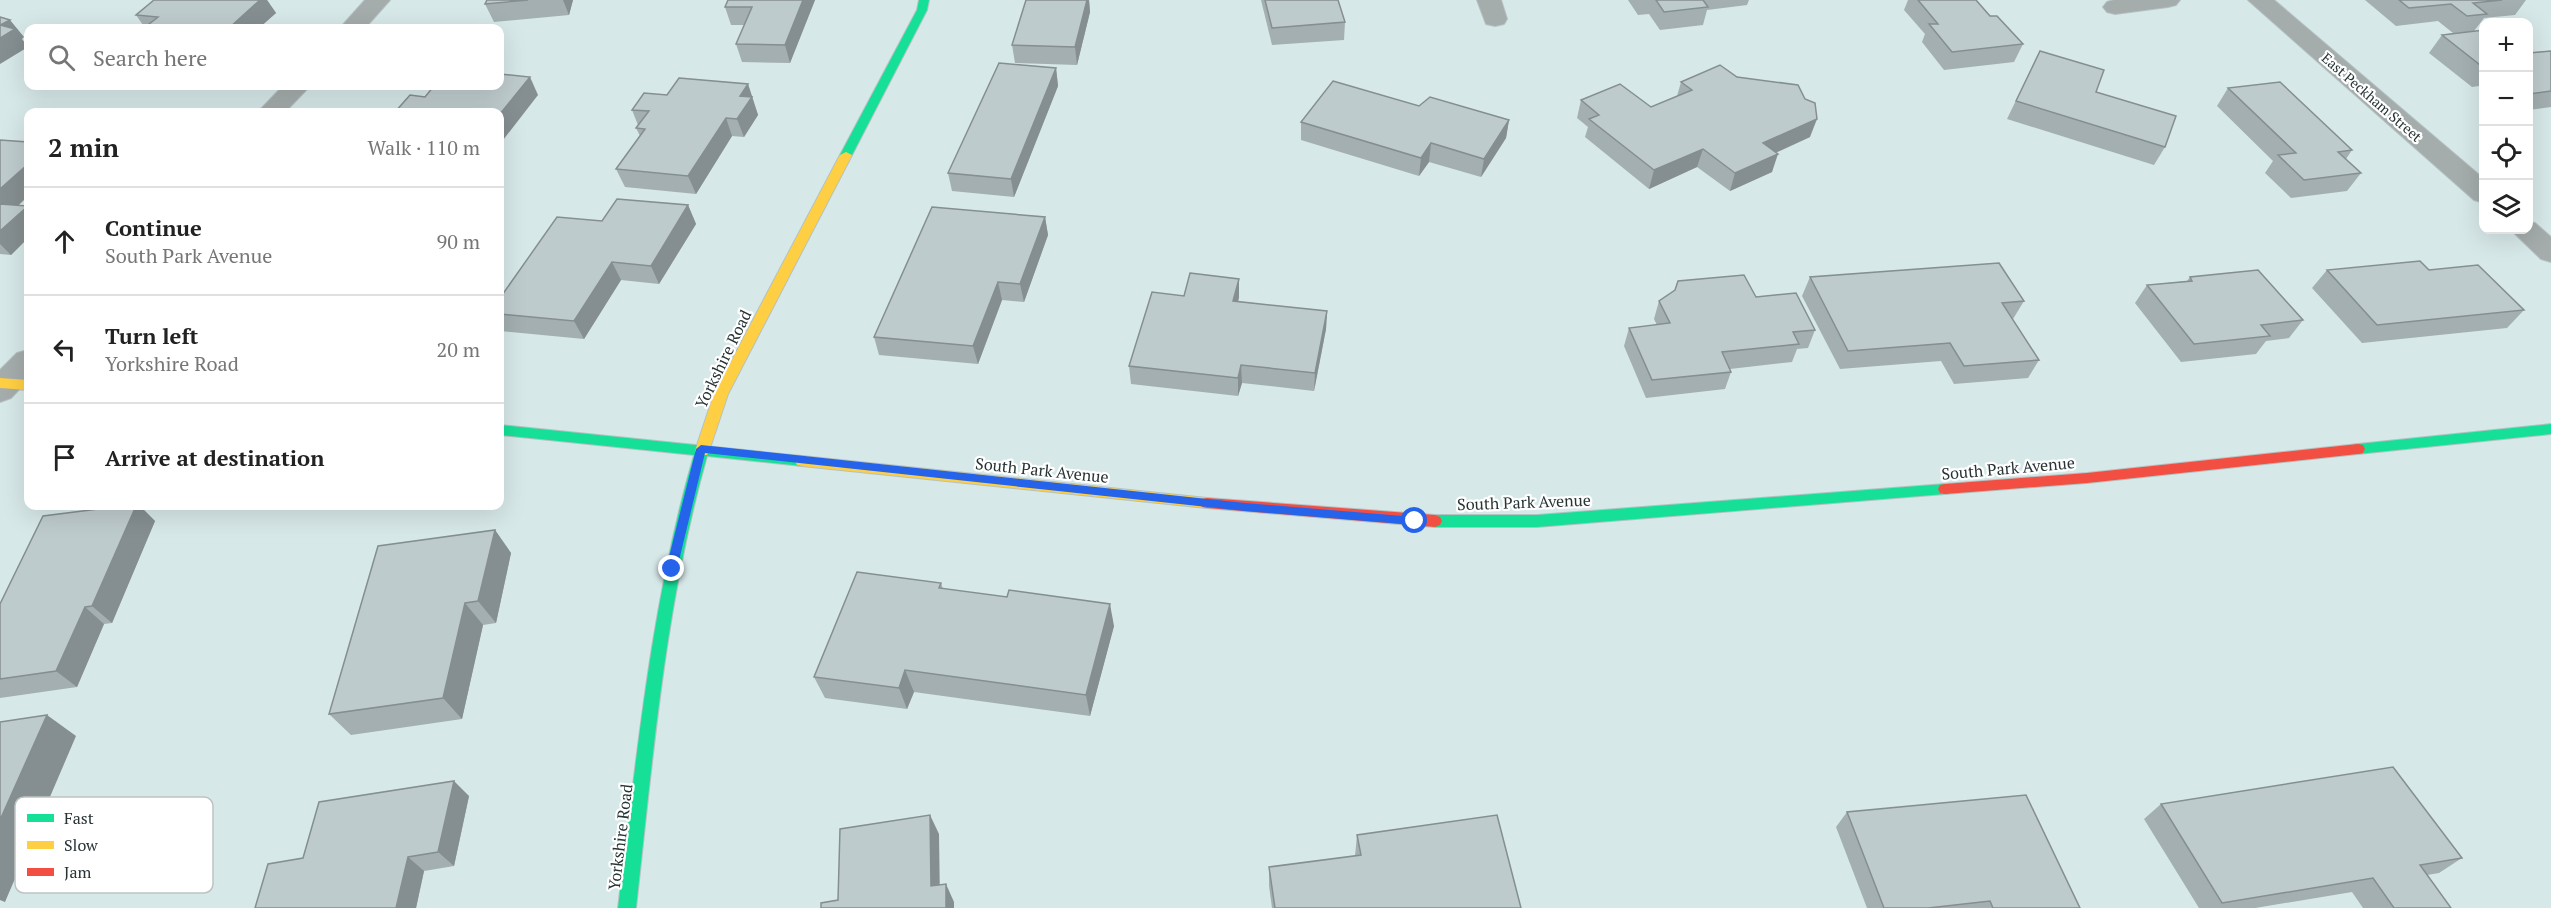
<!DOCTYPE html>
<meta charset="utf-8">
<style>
:root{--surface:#fff;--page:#f2f2f2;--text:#222;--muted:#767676;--line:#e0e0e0}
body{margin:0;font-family:"PT Serif",serif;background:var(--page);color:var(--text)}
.controls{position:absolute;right:18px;top:18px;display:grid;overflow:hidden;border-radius:12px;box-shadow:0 6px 24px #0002}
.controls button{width:54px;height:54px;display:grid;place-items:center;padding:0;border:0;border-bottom:2px solid var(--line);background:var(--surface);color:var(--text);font:30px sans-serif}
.stop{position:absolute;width:18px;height:18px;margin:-14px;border:4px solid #2563eb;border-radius:50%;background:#fff}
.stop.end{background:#2563eb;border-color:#fff;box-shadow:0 2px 6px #0008}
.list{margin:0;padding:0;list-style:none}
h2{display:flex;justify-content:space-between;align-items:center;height:78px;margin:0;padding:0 24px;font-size:26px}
h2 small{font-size:20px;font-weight:400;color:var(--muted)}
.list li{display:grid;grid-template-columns:39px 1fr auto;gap:18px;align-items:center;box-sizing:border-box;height:108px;padding:0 24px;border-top:2px solid var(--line)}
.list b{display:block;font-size:22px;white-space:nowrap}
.list p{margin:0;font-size:20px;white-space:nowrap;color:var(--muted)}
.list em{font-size:20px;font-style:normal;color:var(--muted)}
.icon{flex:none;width:33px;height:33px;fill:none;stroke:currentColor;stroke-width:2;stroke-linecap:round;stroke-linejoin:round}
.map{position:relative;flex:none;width:2551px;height:908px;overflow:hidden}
.search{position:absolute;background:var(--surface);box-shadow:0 6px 24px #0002;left:24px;top:24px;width:480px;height:66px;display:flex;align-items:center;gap:15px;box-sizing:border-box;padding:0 21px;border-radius:12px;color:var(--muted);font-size:22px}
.panel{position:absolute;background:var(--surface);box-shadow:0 6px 24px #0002;left:24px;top:108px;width:480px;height:402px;border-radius:12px}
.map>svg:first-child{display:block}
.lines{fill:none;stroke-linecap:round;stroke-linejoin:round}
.street-casing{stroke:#b5c2c2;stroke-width:2}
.fast-casing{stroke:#b5c2c2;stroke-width:2}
.slow-casing{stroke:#b5c2c2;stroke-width:2}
.jam-casing{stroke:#b5c2c2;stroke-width:2}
.street{fill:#a5acac;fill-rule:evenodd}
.fast{fill:#16e098;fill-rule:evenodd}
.slow{fill:#ffcf43;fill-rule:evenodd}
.jam{fill:#f24e42;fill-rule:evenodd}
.wall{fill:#a3afb0}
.shaded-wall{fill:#858e90}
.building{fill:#becbcd;stroke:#858e90;stroke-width:1.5}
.route{fill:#2563eb}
.labels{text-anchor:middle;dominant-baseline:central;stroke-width:4.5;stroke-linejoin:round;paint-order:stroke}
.far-street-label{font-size:14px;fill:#273334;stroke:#fff}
.street-label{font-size:16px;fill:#273334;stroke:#fff}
.key{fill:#fff;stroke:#bec2c2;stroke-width:1.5}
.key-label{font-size:16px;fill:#273334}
</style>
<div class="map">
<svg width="2551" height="908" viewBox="0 0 2551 908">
<rect width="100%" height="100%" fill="#d7e8e8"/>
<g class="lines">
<defs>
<g id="street">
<path d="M365 0H390L365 28H340Z"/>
<path d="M1477 0H1501L1507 19 1504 24 1495 26 1486 24Z"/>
<path d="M2114 0H2180L2176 5 2168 7 2115 14 2107 12 2103 7 2107 2Z"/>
<path d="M2248 0H2274L2484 179V203L2474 200Z"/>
<path d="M283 86H310L285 112H258Z"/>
<path d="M2528 222 2535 223 2551 237V262L2541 259 2511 230H2528Z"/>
<path d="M28 350V380L11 398 0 402V370L17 353Z"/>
</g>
<g id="fast">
<path d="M919 0H929L927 10 852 155 850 157H842L840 155 917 10Z"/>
<path d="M2551 424V434L2358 454 2353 453 2351 449 2353 445 2358 444Z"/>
<path d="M500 425 802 456 807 457 809 461 807 465 802 466 707 456C665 604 653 756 636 908H618C637 755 651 603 694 455L500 435Z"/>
<path d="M1945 484 1950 485 1952 489 1950 493 1945 494 1537 527H1435L1430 525 1428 521 1430 517 1435 515H1537Z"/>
</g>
<g id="slow">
<path d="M846 152 852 155 728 394 709 451 707 455H697L695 451 714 394 840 155Z"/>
<path d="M0 378 28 380V390L0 388Z"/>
<path d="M802 456 1207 498 1212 499 1214 503 1212 507 1207 508 802 466 797 465 795 461 797 457Z"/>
</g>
<g id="jam">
<path d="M2358 444 2363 445 2365 449 2363 453 2358 454 2087 483 1945 494 1940 493 1938 489 1940 485 1945 484 2087 473Z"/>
<path d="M1207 498 1435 515 1440 517 1442 521 1440 525 1435 527 1207 508 1202 507 1200 503 1202 499Z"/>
</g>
</defs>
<use href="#street" class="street-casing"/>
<use href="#fast" class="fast-casing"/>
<use href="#slow" class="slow-casing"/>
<use href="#jam" class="jam-casing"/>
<use href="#street" class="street"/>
<use href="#fast" class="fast"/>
<use href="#slow" class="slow"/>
<use href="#jam" class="jam"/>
</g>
<g class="wall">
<path d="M154 0H267L276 13 259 28H144H145L136 15Z"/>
<path d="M487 0H573L569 15 494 22 485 4Z"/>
<path d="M815 0 790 63 742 62 736 44 745 25H731L725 7Z"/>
<path d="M1026 0H1089L1090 12 1077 65 1015 63 1012 45Z"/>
<path d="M1261 0H1338L1345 22 1344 40 1272 45Z"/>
<path d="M1628 0H1749L1747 5 1707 10 1703 25 1660 30 1649 14 1638 15Z"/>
<path d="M1908 0H1976L1990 16 2023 44 2014 62 1944 70 1922 42 1925 34 1904 10Z"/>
<path d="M2365 0H2526L2515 15 2484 18 2474 31 2484 30V90L2479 86 2472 87 2429 53 2442 35 2453 33 2438 21 2396 26Z"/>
<path d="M2040 51 2096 92 2165 147 2154 165 2007 119Z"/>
<path d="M2551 51V107L2529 110V53Z"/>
<path d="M1056 68 1058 86 1014 197 952 191 948 173Z"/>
<path d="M1681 82 1810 137 1776 153 1772 172 1730 191 1697 167 1649 189 1585 137 1588 127 1577 118 1581 100 1651 107 1677 96Z"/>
<path d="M748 84 758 115 744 137 732 136 696 194 625 187 616 169 640 136 636 128 638 125 632 110Z"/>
<path d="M138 86H180L176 89Z"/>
<path d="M2228 88 2352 150 2346 159 2361 173 2347 191 2291 198 2265 173 2273 161 2217 106Z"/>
<path d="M1419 106 1509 120 1506 138 1481 177 1429 162 1419 176 1301 140V122Z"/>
<path d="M0 140 28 142V196L19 205 28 207V238L11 255 0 254Z"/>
<path d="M688 205 696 224 659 284 621 280 584 339 500 331V298L602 221Z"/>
<path d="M1045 217 1048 235 1024 302 1002 300 978 364 879 355 874 337Z"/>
<path d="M2327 270H2429L2524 310 2507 328 2362 343 2312 288Z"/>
<path d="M1810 277 2024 301 2013 319H2012L2039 360 2028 378 1954 384 1941 361 1840 369 1802 296Z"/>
<path d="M2190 277 2303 320 2289 338 2266 341 2256 354 2181 362 2135 303 2147 285 2187 281Z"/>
<path d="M1184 296 1239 297 1238 302 1327 311 1326 329 1314 391 1242 383 1238 396 1131 384 1129 366Z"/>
<path d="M1756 297 1815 330 1808 348 1797 349 1792 362 1730 369 1731 372 1725 389 1646 398 1624 346 1629 328 1657 325 1654 319 1659 301Z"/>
<path d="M122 506H140L155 521 112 623 104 624 77 687 0 698V604Z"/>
<path d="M495 530 511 553 496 623 483 625 462 719 351 735 329 714Z"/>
<path d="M941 583 943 589 1114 626 1090 716 914 692 907 709 825 698 814 677Z"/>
<path d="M469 796 454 866 424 871 416 908H255L303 858Z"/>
<path d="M2161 804 2462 858 2439 873 2427 875 2451 908H2363L2352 892 2255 908H2199L2144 819Z"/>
<path d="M1847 812 2080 908H1867L1836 827Z"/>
<path d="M1357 835 1521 908H1272L1269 886V867L1355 856Z"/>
</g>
<g class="shaded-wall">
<path d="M260 0H267L276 13 259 28H229Z"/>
<path d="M563 0H573L569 15Z"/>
<path d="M803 0H815L790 63 785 45Z"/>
<path d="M1087 0H1089L1090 12 1077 65 1075 47Z"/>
<path d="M10 20 24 37 22 39 28 47 0 64V25Z"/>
<path d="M1056 68 1058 86 1014 197 1011 179Z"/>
<path d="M530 77 538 95 500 144V114Z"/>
<path d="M748 84 758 115 744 137 737 119 740 96Z"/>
<path d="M726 118 732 136 696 194 688 176Z"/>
<path d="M1817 119 1810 137 1757 161 1763 143Z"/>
<path d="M1509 120 1506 138 1481 177 1484 159Z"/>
<path d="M1431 143 1429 162 1419 176 1421 158Z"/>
<path d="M1703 149 1697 167 1649 189 1654 170Z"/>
<path d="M1778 154 1772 172 1730 191 1735 173Z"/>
<path d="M28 164V196L2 220 0 218V189Z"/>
<path d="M688 205 696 224 659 284 651 266Z"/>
<path d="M28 206V238L11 255 0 244V231Z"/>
<path d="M1045 217 1048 235 1024 302 1020 284Z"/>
<path d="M612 262 621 280 584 339 574 321Z"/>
<path d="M1239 279V297L1234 319 1233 301Z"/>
<path d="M998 282 1002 300 978 364 973 346Z"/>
<path d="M1327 311 1326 329 1314 391 1315 373Z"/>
<path d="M1241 365 1242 383 1238 396V378Z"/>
<path d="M136 506H140L155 521 112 623 92 606Z"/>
<path d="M495 530 511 553 496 623 478 601Z"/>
<path d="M465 603 483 625 462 719 443 698Z"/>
<path d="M1110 604 1114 626 1090 716 1086 695Z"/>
<path d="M85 607 104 624 77 687 56 671Z"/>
<path d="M905 670 914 692 907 709 899 688Z"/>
<path d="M47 715 76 736 5 902 0 900V820Z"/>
<path d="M454 781 469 796 454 866 438 852Z"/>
<path d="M930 815 939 834 940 905 931 886Z"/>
<path d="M408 857 424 871 416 908H396Z"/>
<path d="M946 884 954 902V908H946Z"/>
</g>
<g class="building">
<path d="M154 0H260L229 28H144L158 17 136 15Z"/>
<path d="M487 0H528L485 4Z"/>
<path d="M728 0H803L785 45 736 44 752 7H725Z"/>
<path d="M1026 0H1087L1075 47 1012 45Z"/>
<path d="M1265 0H1338L1345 22 1272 28Z"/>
<path d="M1656 0H1703L1708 7 1664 12Z"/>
<path d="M1918 0H1976L1990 16H1997L2023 44 1952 52 1929 24H1938Z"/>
<path d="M2399 0H2502L2473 3 2487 14 2467 16 2451 4 2409 8Z"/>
<path d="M0 17 10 20 0 25 15 29 0 38Z"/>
<path d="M2484 30V68L2442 35Z"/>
<path d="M2040 51 2104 70 2096 92 2176 116 2165 147 2016 101Z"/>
<path d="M2551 51V91L2529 94V53Z"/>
<path d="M999 63 1056 68 1011 179 948 173Z"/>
<path d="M1720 65 1737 77 1798 85 1805 99 1815 103 1817 119 1763 143 1778 154 1735 173 1703 149 1654 170 1589 119 1599 115 1581 100 1620 84 1651 107 1692 90 1681 82Z"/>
<path d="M500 74 530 77 500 114V112H395L410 95 425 97 434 86H500Z"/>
<path d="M679 78 748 84 740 96 752 97 737 119 726 118 688 176 616 169 645 129 636 128 649 111 632 110 644 93 667 95Z"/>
<path d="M1333 81 1419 106 1430 97 1509 120 1484 159 1431 143 1421 158 1301 122Z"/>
<path d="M2280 82 2352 150 2338 152 2361 173 2304 180 2278 155 2296 153 2228 88Z"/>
<path d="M0 140 28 142V164L0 189Z"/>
<path d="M617 199 688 205 651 266 612 262 574 321 500 314V298L557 217 602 221Z"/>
<path d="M0 204 28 206 0 231Z"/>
<path d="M932 207 1045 217 1020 284 998 282 973 346 874 337Z"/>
<path d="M2420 261 2429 270 2478 265 2524 310 2377 325 2327 270Z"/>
<path d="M1999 263 2024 301 2002 303 2039 360 1964 366 1950 343 1848 351 1810 277Z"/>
<path d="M2258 270 2303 320 2261 325 2270 336 2194 344 2147 285 2192 281 2190 277Z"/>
<path d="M1190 273 1239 279 1233 301 1327 311 1315 373 1241 365 1238 378 1129 366 1152 292 1184 296Z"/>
<path d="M1744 275 1756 297 1796 293 1815 330 1793 332 1799 344 1722 352 1731 372 1652 380 1629 328 1670 323 1659 301 1675 290 1678 281Z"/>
<path d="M122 506H136L92 606 85 607 56 671 0 679V604L43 516Z"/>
<path d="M495 530 478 601 465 603 443 698 329 714 378 546Z"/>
<path d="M857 572 941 583 939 588 1007 597 1009 590 1110 604 1086 695 905 670 899 688 814 677Z"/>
<path d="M47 715 0 820V722Z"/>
<path d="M2393 767 2462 858 2420 865 2451 908H2394L2373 878 2222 903 2161 804Z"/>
<path d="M454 781 438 852 408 857 396 908H255L268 864 303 858 319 802Z"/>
<path d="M2026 795 2080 908H1993L1990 901 1928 908H1884L1847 812Z"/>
<path d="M930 815 931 886 946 884V908H821V903L838 900 840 829Z"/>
<path d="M1497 815 1521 908H1275L1269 867 1361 855 1357 835Z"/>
</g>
<path class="route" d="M701 445 1245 503 1415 517 1420 521 1415 525 1245 511 705 453 677 569 672 574 666 569 696 449Z"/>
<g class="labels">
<g class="far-street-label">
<text transform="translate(2372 97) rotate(41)">East Peckham Street</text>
</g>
<g class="street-label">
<text transform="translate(723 359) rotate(-64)">Yorkshire Road</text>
<text transform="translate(2008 468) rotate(-5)">South Park Avenue</text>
<text transform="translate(1042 470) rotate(6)">South Park Avenue</text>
<text transform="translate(1524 502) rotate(-2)">South Park Avenue</text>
<text transform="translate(620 837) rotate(-83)">Yorkshire Road</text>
</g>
</g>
<rect x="15" y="797" width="198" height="96" rx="9" class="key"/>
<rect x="27" y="814" width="27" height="8" fill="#16e098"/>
<rect x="27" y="841" width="27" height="8" fill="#ffcf43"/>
<rect x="27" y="868" width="27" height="8" fill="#f24e42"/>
<g class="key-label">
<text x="64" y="824">Fast</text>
<text x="64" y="851">Slow</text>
<text x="64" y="878">Jam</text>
</g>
</svg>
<div class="controls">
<button>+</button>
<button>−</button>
<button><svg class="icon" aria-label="locate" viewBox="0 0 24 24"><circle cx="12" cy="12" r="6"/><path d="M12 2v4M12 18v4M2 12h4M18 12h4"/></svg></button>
<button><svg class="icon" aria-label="layers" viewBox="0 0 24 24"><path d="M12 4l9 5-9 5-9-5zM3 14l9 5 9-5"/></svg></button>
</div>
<div class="stop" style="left:1415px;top:521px"></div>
<div class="stop end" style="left:672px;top:569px"></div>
<div class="search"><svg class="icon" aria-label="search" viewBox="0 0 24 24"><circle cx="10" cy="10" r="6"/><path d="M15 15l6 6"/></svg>Search here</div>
<section class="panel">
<h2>2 min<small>Walk · 110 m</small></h2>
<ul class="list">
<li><svg class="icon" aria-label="ahead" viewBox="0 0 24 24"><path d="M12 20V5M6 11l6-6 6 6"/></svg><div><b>Continue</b><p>South Park Avenue</p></div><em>90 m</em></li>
<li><svg class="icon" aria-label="left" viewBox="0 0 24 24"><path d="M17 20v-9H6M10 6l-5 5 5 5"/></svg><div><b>Turn left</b><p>Yorkshire Road</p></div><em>20 m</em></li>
<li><svg class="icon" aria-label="arrive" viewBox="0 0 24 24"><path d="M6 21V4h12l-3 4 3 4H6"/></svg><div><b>Arrive at destination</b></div></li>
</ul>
</section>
</div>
